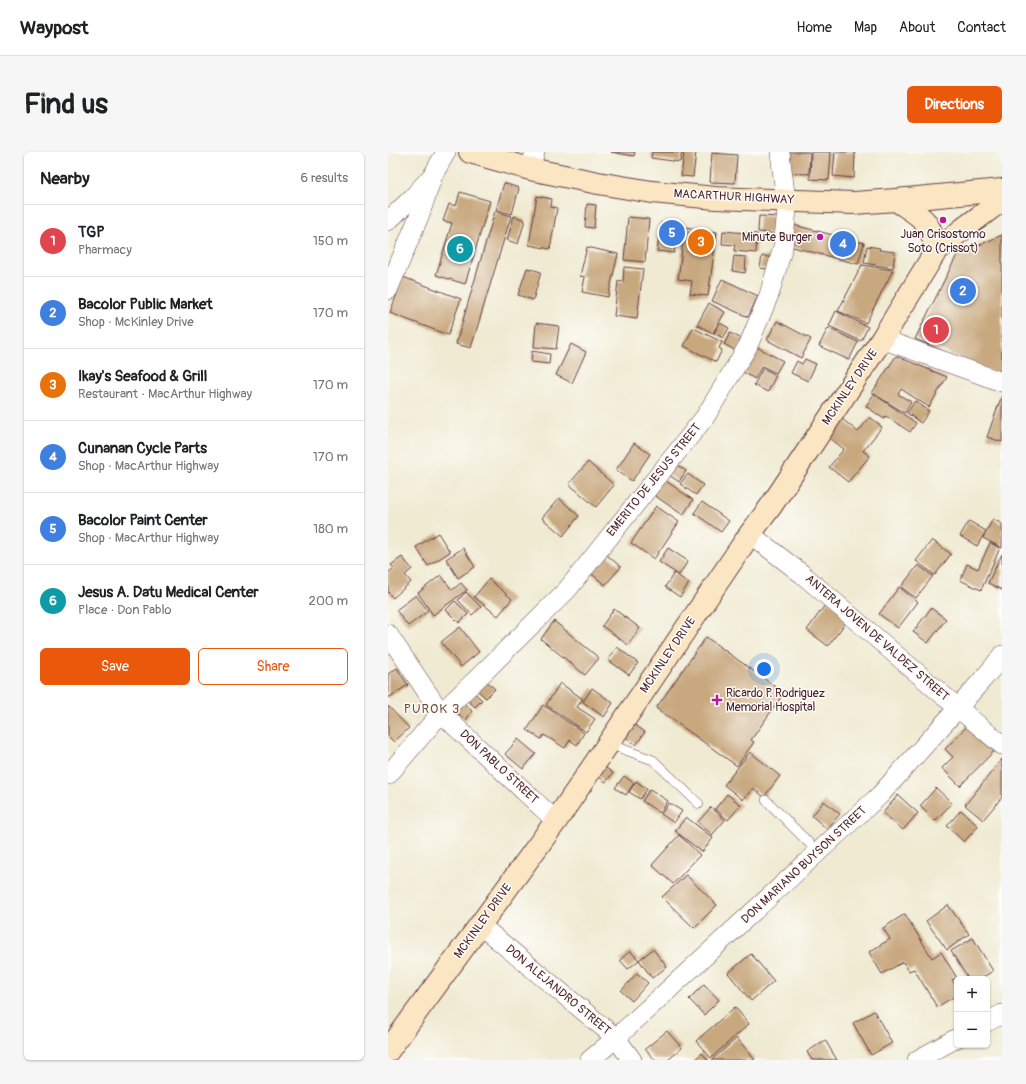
<!DOCTYPE html>
<meta charset="utf-8">
<style>
:root{--surface:#fff;--page:#f6f6f6;--text:#202124;--muted:#757577;--line:#e0e0e0;--accent:#ea580c}
body{margin:0;font-family:Pangolin,sans-serif;background:var(--page);color:var(--text)}
.controls{position:absolute;right:12px;bottom:12px;display:grid;overflow:hidden;border-radius:6px;box-shadow:0 1px 3px #0004}
.controls button{width:36px;height:36px;display:grid;place-items:center;padding:0;border:0;border-bottom:1px solid var(--line);background:var(--surface);color:var(--text);font:20px sans-serif}
.you{position:absolute;left:376px;top:517px;width:14px;height:14px;margin:-10px;border:3px solid #fff;border-radius:50%;background:#1a73e8;box-shadow:0 0 0 6px #1a73e833}
.badge{display:grid;place-items:center;width:26px;height:26px;border-radius:50%;background:var(--accent);color:#fff;font-size:13px;font-weight:700}
.pin{position:absolute;translate:-50% -50%;border:2px solid #fff;box-shadow:0 1px 4px #0006}
.list{margin:0;padding:0;list-style:none}
h2{display:flex;justify-content:space-between;align-items:center;height:52px;margin:0;padding:0 16px;font-size:17px}
h2 small{font-size:13px;font-weight:400;color:var(--muted)}
.list li{display:grid;grid-template-columns:26px 1fr auto;gap:12px;align-items:center;box-sizing:border-box;height:72px;padding:0 16px;border-top:1px solid var(--line)}
.list b{display:block;font-size:15px;white-space:nowrap}
.list p{margin:0;font-size:13px;white-space:nowrap;color:var(--muted)}
.list em{font-size:13px;font-style:normal;color:var(--muted)}
.actions{display:flex;gap:8px;padding:12px 16px}
.actions a{flex:1;padding:9px 0;border:1px solid var(--accent);border-radius:6px;text-align:center;font-size:14px;color:var(--accent)}
.actions .main{background:var(--accent);color:#fff}
.map{position:relative;flex:none;width:614px;height:908px;overflow:hidden;border-radius:6px}
header{display:flex;align-items:center;gap:24px;box-sizing:border-box;height:56px;padding:0 20px;background:var(--surface);border-bottom:1px solid var(--line)}
header strong{font-size:19px}
nav{display:flex;gap:22px;margin-inline-start:auto;font-size:14px}
.intro{display:flex;align-items:center;justify-content:space-between;box-sizing:border-box;height:96px;padding:0 24px}
h1{margin:0;font-size:28px}
.button{padding:10px 18px;border-radius:6px;background:var(--accent);color:#fff;font-size:14px;font-weight:700}
main{display:flex;gap:24px;padding:0 24px}
aside{flex:1;background:var(--surface);border-radius:6px;box-shadow:0 1px 3px #0004}
.map>svg:first-child{display:block}
.building{fill:#c8a87f}
.lines{fill:none;stroke-linecap:round;stroke-linejoin:round}
.service-casing{stroke:#633d44;stroke-width:10}
.minor-casing{stroke:#633d44;stroke-width:20}
.secondary-casing{stroke:#633d44;stroke-width:24}
.service{stroke:#fff;stroke-width:9}
.minor{stroke:#fff;stroke-width:19}
.secondary{stroke:#fbe6c4;stroke-width:22}
.poi-dot{fill:#b5179e;stroke:#fdfcf7;stroke-width:1.5}
.labels{text-anchor:middle;dominant-baseline:central;stroke-width:3;stroke-linejoin:round;paint-order:stroke}
.street-label{font-size:12px;fill:#4a1f2b;stroke:#fdfcf7}
.poi-label{font-size:12px;fill:#4a1f2b;stroke:#fdfcf7}
.neighbourhood-label{font-size:13px;letter-spacing:1px;fill:#764f48;stroke:#fdfcf7}
</style>
<header>
<strong>Waypost</strong>
<nav><a>Home</a><a>Map</a><a>About</a><a>Contact</a></nav>
</header>
<div class="intro"><h1>Find us</h1><a class="button">Directions</a></div>
<main>
<aside>
<h2>Nearby<small>6 results</small></h2>
<ul class="list">
<li><span class="badge" style="background:#e0444e">1</span><div><b>TGP</b><p>Pharmacy</p></div><em>150 m</em></li>
<li><span class="badge" style="background:#3f7fe0">2</span><div><b>Bacolor Public Market</b><p>Shop · McKinley Drive</p></div><em>170 m</em></li>
<li><span class="badge" style="background:#e8710a">3</span><div><b>Ikay's Seafood &amp; Grill</b><p>Restaurant · MacArthur Highway</p></div><em>170 m</em></li>
<li><span class="badge" style="background:#3f7fe0">4</span><div><b>Cunanan Cycle Parts</b><p>Shop · MacArthur Highway</p></div><em>170 m</em></li>
<li><span class="badge" style="background:#3f7fe0">5</span><div><b>Bacolor Paint Center</b><p>Shop · MacArthur Highway</p></div><em>180 m</em></li>
<li><span class="badge" style="background:#0f9aa8">6</span><div><b>Jesus A. Datu Medical Center</b><p>Place · Don Pablo</p></div><em>200 m</em></li>
</ul>
<div class="actions"><a class="main">Save</a><a>Share</a></div>
</aside>
<div class="map">
<svg width="614" height="908" viewBox="0 0 614 908">
<rect width="100%" height="100%" fill="#fdfcf7"/>
<filter id="ink" filterUnits="userSpaceOnUse"><feTurbulence type="fractalNoise" baseFrequency=".025" numOctaves="2"/><feDisplacementMap in="SourceGraphic" scale="8" xChannelSelector="R" yChannelSelector="G"/><feConvolveMatrix kernelMatrix="1 2 1 2 8 2 1 2 1" color-interpolation-filters="sRGB"/></filter>
<filter id="wash" filterUnits="userSpaceOnUse"><feTurbulence type="fractalNoise" baseFrequency=".012" numOctaves="4" result="noise"/><feDisplacementMap in="SourceGraphic" scale="16" xChannelSelector="R" yChannelSelector="G"/><feGaussianBlur stdDeviation="0.9" result="paint"/><feColorMatrix in="noise" values="0 0 0 0 0 0 0 0 0 0 0 0 0 0 0 0 0 1.4 0 .05"/><feComposite in="paint" operator="in"/></filter>
<g filter="url(#wash)">
<rect width="100%" height="100%" fill="#efead1"/>
<g id="blocks">
<g class="building">
<path d="M223 0H247L246 4Z"/>
<path d="M264 0H294L292 10 263 6Z"/>
<path d="M296 0H308L305 25 293 24Z"/>
<path d="M398 0H422L421 22 397 21Z"/>
<path d="M423 0H443L441 28 422 27Z"/>
<path d="M447 0H467L466 26 445 24Z"/>
<path d="M324 1 349 3 347 31 322 30Z"/>
<path d="M116 31 131 36 124 62 108 58Z"/>
<path d="M72 40 102 49 77 132 48 123 64 71 55 69 61 52 68 54Z"/>
<path d="M149 44 164 47 163 55 169 56 162 97 141 93Z"/>
<path d="M199 52 208 53 206 76 197 75Z"/>
<path d="M107 59 123 64 83 196 68 192Z"/>
<path d="M126 64 137 68 130 92 119 88Z"/>
<path d="M371 64 393 65V82L370 80Z"/>
<path d="M240 65 261 67 257 110 236 108Z"/>
<path d="M273 71 290 73 286 101 269 99Z"/>
<path d="M402 72 476 91 470 112 397 93Z"/>
<path d="M297 75 329 80 320 144 302 142 304 129 290 127Z"/>
<path d="M335 79 369 82 368 101 346 99 347 93 334 92Z"/>
<path d="M614 83V222L613 223 527 187 569 103Z"/>
<path d="M479 94 492 96 491 98 507 100 505 116 476 111Z"/>
<path d="M199 95 230 102 220 145 194 140 197 125 192 124Z"/>
<path d="M346 104 358 105 357 121 344 119Z"/>
<path d="M374 104 387 106 385 118 372 116Z"/>
<path d="M474 113 505 118 478 171 450 159Z"/>
<path d="M236 115 255 117 249 167 226 164 230 129 235 130Z"/>
<path d="M139 116 153 120 145 148 130 143Z"/>
<path d="M15 125 73 147 60 183 2 161Z"/>
<path d="M334 127 370 144 360 165 324 149Z"/>
<path d="M321 151 337 160 325 181 309 173Z"/>
<path d="M448 159 480 175 473 189 441 174Z"/>
<path d="M389 169 423 187 413 206 379 188Z"/>
<path d="M148 171 171 174 168 197 146 195Z"/>
<path d="M332 171 341 176 335 186 326 181Z"/>
<path d="M305 176 334 190 331 196 334 198 328 210 296 194Z"/>
<path d="M440 176 470 190 461 208 431 194Z"/>
<path d="M342 181 356 188 350 200 336 192Z"/>
<path d="M183 192 198 200 184 231 168 223Z"/>
<path d="M367 194 395 209 388 221 374 214 367 227 353 219Z"/>
<path d="M144 199 162 202 161 212 143 210Z"/>
<path d="M508 204 559 225 541 255 513 237 510 242 523 250 517 261 484 241Z"/>
<path d="M417 207 428 212 420 229 403 221 409 209 414 212Z"/>
<path d="M375 216 388 223 380 240 366 233Z"/>
<path d="M486 242 528 271 522 280 498 264 496 267 478 254Z"/>
<path d="M614 243V290L599 285Z"/>
<path d="M527 249 541 259 533 271 519 261Z"/>
<path d="M482 265 494 275 475 299 482 304 460 330 441 315 456 297 439 284 453 266 470 280Z"/>
<path d="M246 291 262 302 244 329 228 318Z"/>
<path d="M200 310 226 333 208 355 181 332Z"/>
<path d="M285 310 298 319 291 330 277 320Z"/>
<path d="M300 322 315 333 308 343 292 332Z"/>
<path d="M274 326 305 348 295 363 263 341Z"/>
<path d="M171 346 191 364 175 384 154 366Z"/>
<path d="M314 350 341 369 333 380 306 361Z"/>
<path d="M268 354 291 370 266 407 243 391Z"/>
<path d="M605 367 614 372V396L595 386Z"/>
<path d="M581 369 598 379 589 394 572 384Z"/>
<path d="M50 381 62 400 40 414 28 395Z"/>
<path d="M544 388 563 402 547 423 528 409Z"/>
<path d="M602 391 612 396 593 438 572 428 579 412 590 417Z"/>
<path d="M75 396 87 415 70 426 58 407Z"/>
<path d="M280 396 300 409 291 423 271 410Z"/>
<path d="M214 399 233 415 217 433 198 417Z"/>
<path d="M614 402V438L600 431Z"/>
<path d="M14 405 24 417 17 423 23 430 5 446 0 440V421L6 416 3 413Z"/>
<path d="M530 413 545 424 528 446 513 435Z"/>
<path d="M286 421 301 431 292 445 277 435Z"/>
<path d="M53 423 64 438 73 431 79 438 45 463 30 441Z"/>
<path d="M101 427 124 447 110 464 86 445Z"/>
<path d="M511 435 530 450 510 476 491 462Z"/>
<path d="M78 440 93 455 84 463 70 448Z"/>
<path d="M28 443 40 459 20 474 8 458Z"/>
<path d="M67 449 80 462 71 471 58 458Z"/>
<path d="M440 449 462 465 440 494 419 478Z"/>
<path d="M543 456 558 467 540 491 525 480Z"/>
<path d="M226 457 252 476 240 493 214 474Z"/>
<path d="M166 469 211 506 197 523 153 487Z"/>
<path d="M72 475 91 500 73 515 53 490Z"/>
<path d="M318 485 396 541 363 588 366 590 349 614 268 556Z"/>
<path d="M229 495 250 511 241 523 220 508Z"/>
<path d="M9 516 20 533 0 546V522Z"/>
<path d="M97 528 107 537 98 546 88 537Z"/>
<path d="M172 531 195 547 189 555 207 567 198 580 158 553Z"/>
<path d="M204 536 225 551 216 565 195 550Z"/>
<path d="M84 539 94 548 87 555 77 546Z"/>
<path d="M74 550 84 559 78 568 67 559Z"/>
<path d="M155 553 196 581 189 593 182 588 177 596 156 583 153 587 139 578Z"/>
<path d="M0 554 21 576 6 590 0 584Z"/>
<path d="M582 571 608 597 572 634 554 616 565 605 557 597Z"/>
<path d="M247 573 257 580 248 593 238 585Z"/>
<path d="M130 587 148 602 135 617 117 602Z"/>
<path d="M362 600 392 624 376 645 365 636 355 648 336 633Z"/>
<path d="M614 607V645L595 668 577 653Z"/>
<path d="M214 613 225 621 218 630 208 623Z"/>
<path d="M236 624 246 631 238 643 227 636Z"/>
<path d="M248 629 259 637 252 647 241 640Z"/>
<path d="M548 636 564 651 547 669 532 654Z"/>
<path d="M262 637 280 649 272 661 254 649Z"/>
<path d="M339 642 353 653 340 668 327 657Z"/>
<path d="M510 643 530 661 515 678 495 661Z"/>
<path d="M436 649 452 662 439 677 424 664Z"/>
<path d="M281 651 294 659 286 671 273 662Z"/>
<path d="M323 655 337 668 324 683 310 670Z"/>
<path d="M573 658 590 674 576 690 559 674Z"/>
<path d="M298 665 325 686 314 700 287 679Z"/>
<path d="M291 683 312 703 285 732 264 713Z"/>
<path d="M298 723 329 753 306 776 274 745Z"/>
<path d="M560 753 581 782 559 798 538 769Z"/>
<path d="M517 762 544 806 553 800 569 826 564 828 569 837V843L549 855 526 817 521 819 515 810 494 822 481 800 502 787 495 776Z"/>
<path d="M585 786 605 819 592 827H580L563 799Z"/>
<path d="M265 797 279 815 264 826 251 808Z"/>
<path d="M242 799 251 808 240 817 232 808Z"/>
<path d="M363 802 386 829 363 849 340 821Z"/>
<path d="M249 821 260 831 244 849 233 839Z"/>
<path d="M316 832 331 848 316 863 301 847Z"/>
<path d="M347 855 361 872 323 906 308 889Z"/>
<path d="M486 859 504 891 483 903 465 871Z"/>
<path d="M279 879 294 896 280 908H267L257 897Z"/>
<path d="M349 886 367 908H324L327 905Z"/>
<path d="M437 888 449 908H424L419 900Z"/>
<path d="M314 901 320 908H307Z"/>
</g>
</g>
</g>
<g filter="url(#ink)">
<use href="#blocks" fill-opacity="0" stroke="#633d44" stroke-width="1"/>
<g class="lines">
<defs>
<g id="service">
<path d="M221 592 265 608 311 652"/>
<path d="M378 648 430 700"/>
</g>
<g id="minor">
<path d="M142 17 147 0"/>
<path d="M0 69 25 45 45 23 58 0"/>
<path d="M0 138 32 62 45 23"/>
<path d="M494 187 614 230"/>
<path d="M362 382 414 422 570 556 614 593"/>
<path d="M0 482 53 561 168 669"/>
<path d="M0 623 53 561 93 523 179 438 317 265 360 194 381 143 395 95 399 58 392 0"/>
<path d="M92 773 228 886 244 908"/>
<path d="M599 870 614 862"/>
<path d="M202 908 228 886 492 643 570 556 607 513 614 503"/>
<path d="M529 908 569 886"/>
</g>
<g id="secondary">
<path d="M82 0 142 17 210 31 264 40 328 46 466 51 508 48 614 38"/>
<path d="M508 48C533 65 543 67 548 99"/>
<path d="M0 899 168 669 362 382 383 354 494 187 548 99 575 77 614 48"/>
</g>
</defs>
<use href="#service" class="service-casing"/>
<use href="#minor" class="minor-casing"/>
<use href="#secondary" class="secondary-casing"/>
<use href="#service" class="service"/>
<use href="#minor" class="minor"/>
<use href="#secondary" class="secondary"/>
</g>
</g>
<g class="poi-dot">
<circle cx="555" cy="68" r="4"/>
<circle cx="432" cy="85" r="4"/>
<path d="M327 542h4v4h4v4h-4v4h-4v-4h-4v-4h4z"/>
</g>
<g class="labels">
<g class="street-label">
<text transform="translate(346 45) rotate(3)">MACARTHUR HIGHWAY</text>
<text transform="translate(462 235) rotate(-56)">MCKINLEY DRIVE</text>
<text transform="translate(266 328) rotate(-51)">EMERITO DE JESUS STREET</text>
<text transform="translate(489 486) rotate(41)">ANTERA JOVEN DE VALDEZ STREET</text>
<text transform="translate(280 503) rotate(-56)">MCKINLEY DRIVE</text>
<text transform="translate(111 615) rotate(43)">DON PABLO STREET</text>
<text transform="translate(416 713) rotate(-43)">DON MARIANO BUYSON STREET</text>
<text transform="translate(95 769) rotate(-54)">MCKINLEY DRIVE</text>
<text transform="translate(170 838) rotate(40)">DON ALEJANDRO STREET</text>
</g>
<g class="poi-label">
<text x="555" y="82">Juan Crisostomo<tspan x="555" dy="14">Soto (Crissot)</tspan></text>
<text x="424" y="85" text-anchor="end">Minute Burger</text>
<text x="338" y="541" text-anchor="start">Ricardo P. Rodriguez<tspan x="338" dy="14">Memorial Hospital</tspan></text>
</g>
<g class="neighbourhood-label">
<text x="44" y="557">PUROK 3</text>
</g>
</g>
</svg>
<div class="controls">
<button>+</button>
<button>−</button>
</div>
<div class="you"></div>
<div class="pin badge" style="left:548px;top:178px;background:#e0444e">1</div>
<div class="pin badge" style="left:575px;top:139px;background:#3f7fe0">2</div>
<div class="pin badge" style="left:313px;top:90px;background:#e8710a">3</div>
<div class="pin badge" style="left:455px;top:92px;background:#3f7fe0">4</div>
<div class="pin badge" style="left:284px;top:81px;background:#3f7fe0">5</div>
<div class="pin badge" style="left:72px;top:97px;background:#0f9aa8">6</div>
</div>
</main>
